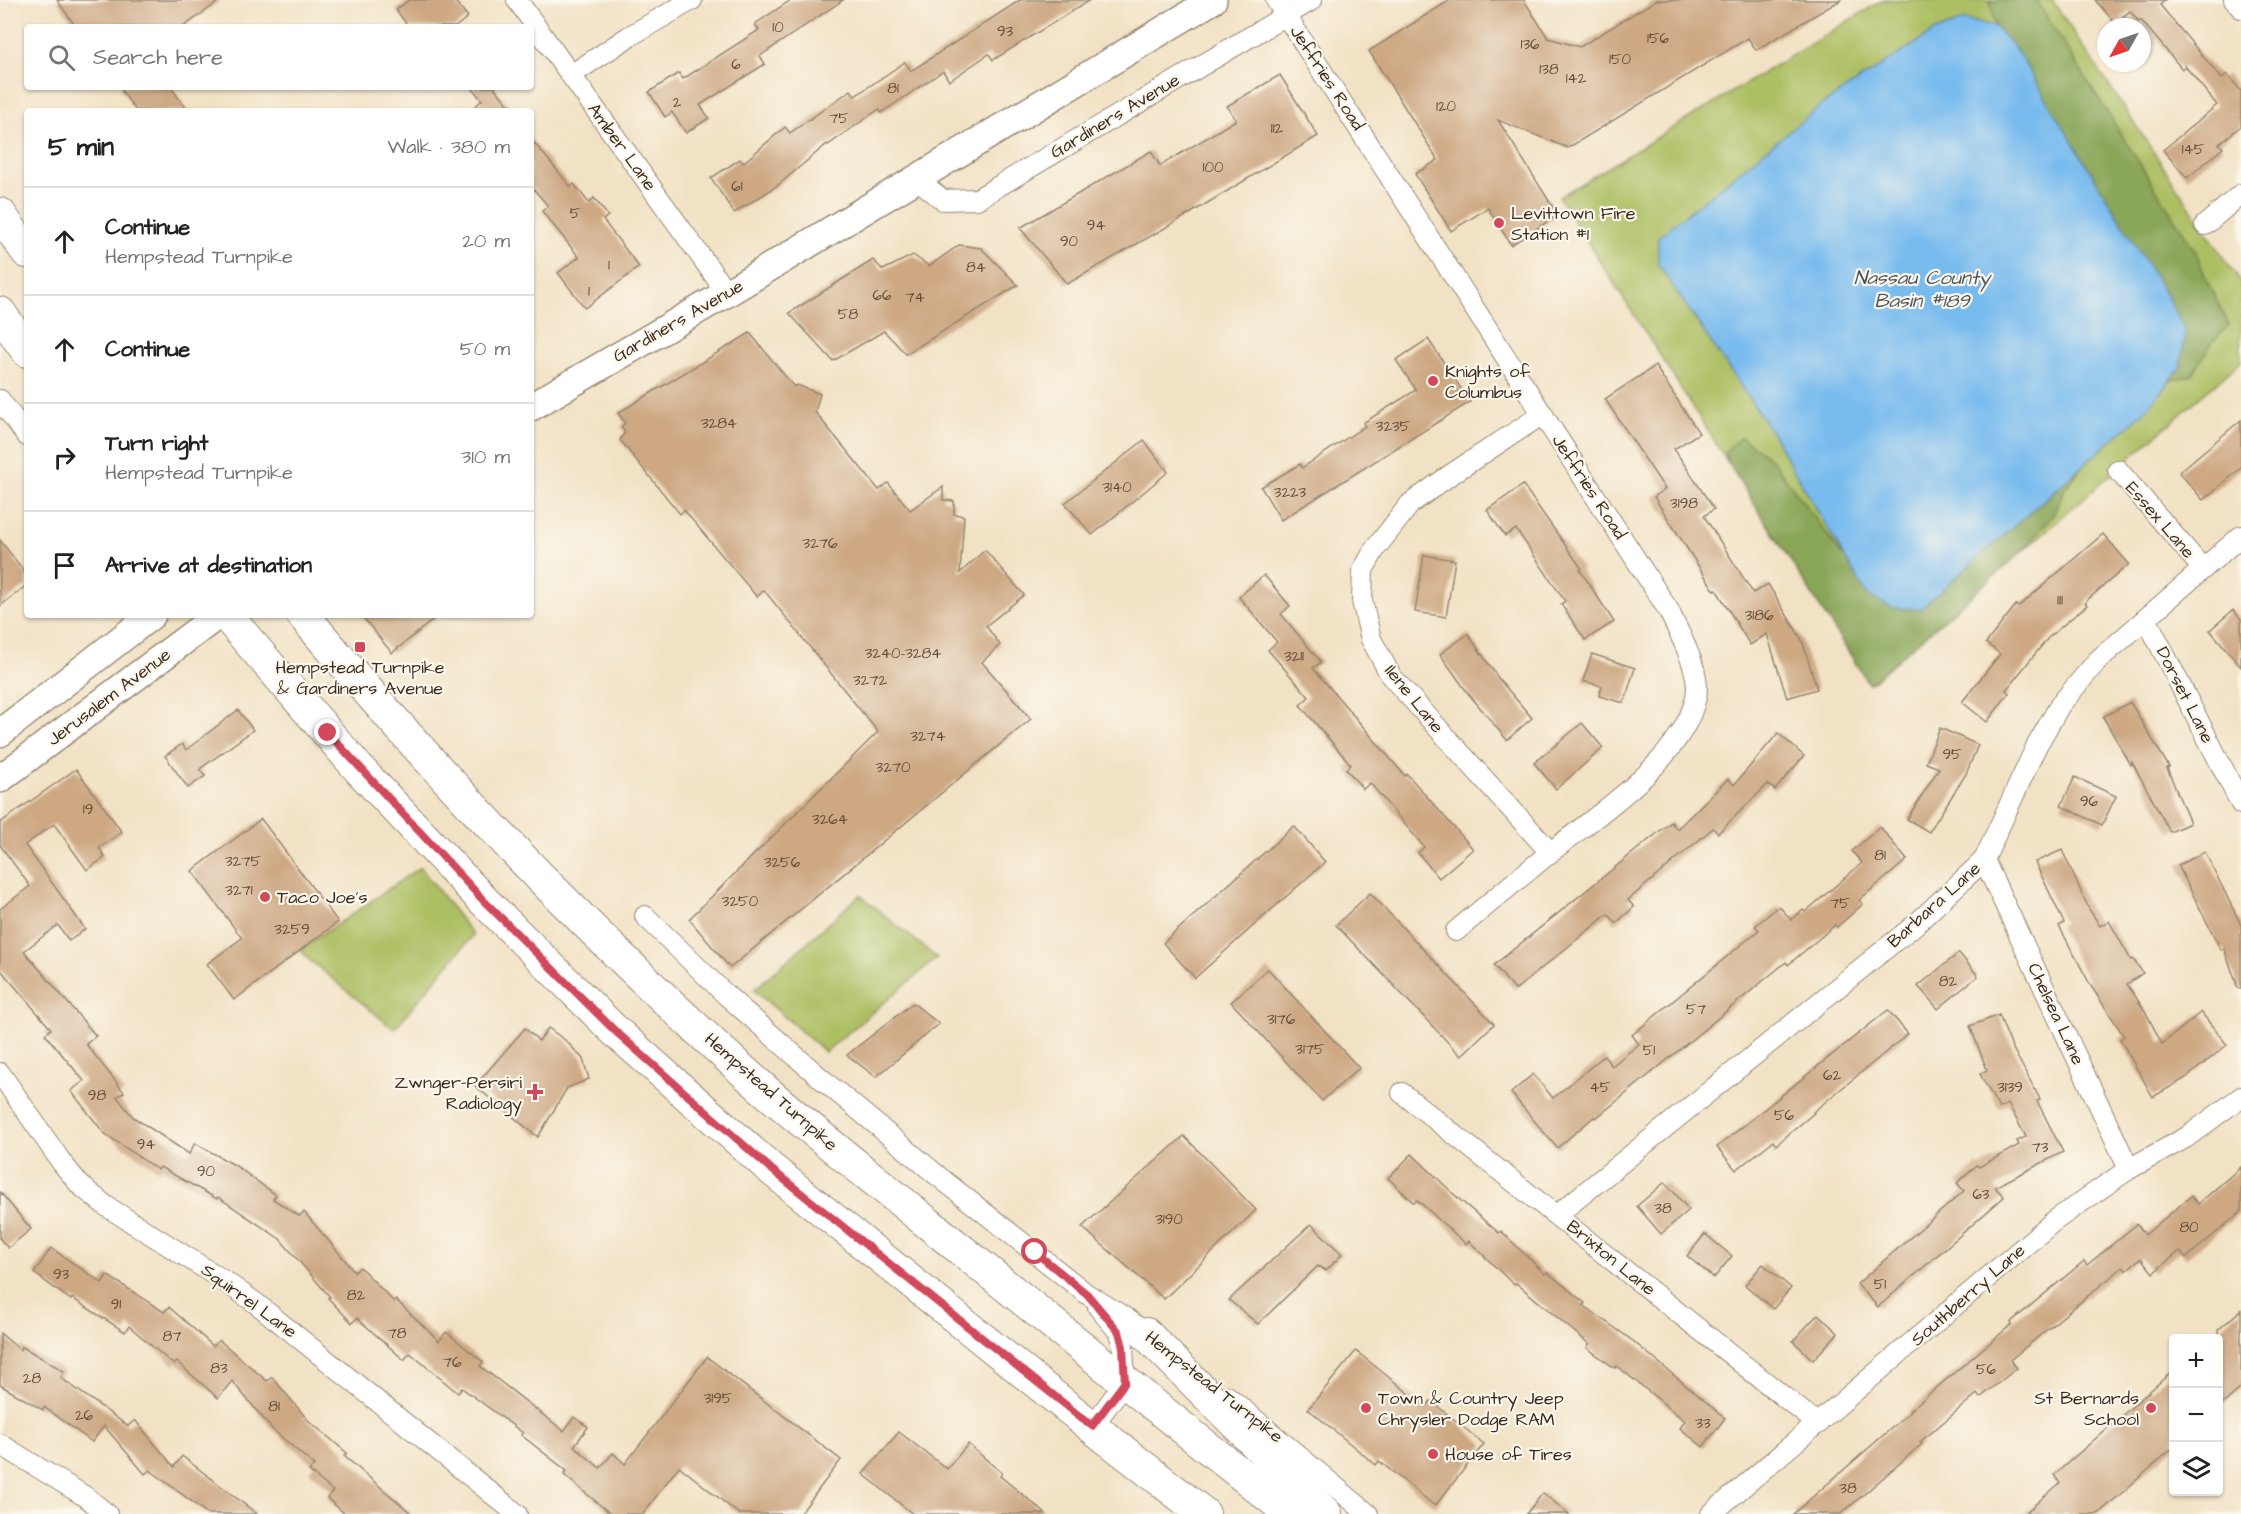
<!DOCTYPE html>
<meta charset="utf-8">
<style>
:root{--surface:#fff;--page:#f2f2f2;--text:#222;--muted:#767676;--line:#e0e0e0}
body{margin:0;font-family:"Architects Daughter",sans-serif;background:var(--page);color:var(--text)}
.controls{position:absolute;right:18px;bottom:18px;display:grid;overflow:hidden;border-radius:6px;box-shadow:0 2px 4px #0004}
.controls button{width:54px;height:54px;display:grid;place-items:center;padding:0;border:0;border-bottom:2px solid var(--line);background:var(--surface);color:var(--text);font:30px sans-serif}
.compass{position:absolute;left:2097px;top:18px;width:54px;height:54px;border-radius:50%;background:var(--surface);box-shadow:0 2px 4px #0004;rotate:230deg}
.stop{position:absolute;width:18px;height:18px;margin:-14px;border:4px solid #d1495b;border-radius:50%;background:#fff}
.stop.end{background:#d1495b;border-color:#fff;box-shadow:0 2px 6px #0008}
.list{margin:0;padding:0;list-style:none}
h2{display:flex;justify-content:space-between;align-items:center;height:78px;margin:0;padding:0 24px;font-size:26px}
h2 small{font-size:20px;font-weight:400;color:var(--muted)}
.list li{display:grid;grid-template-columns:39px 1fr auto;gap:18px;align-items:center;box-sizing:border-box;height:108px;padding:0 24px;border-top:2px solid var(--line)}
.list b{display:block;font-size:22px;white-space:nowrap}
.list p{margin:0;font-size:20px;white-space:nowrap;color:var(--muted)}
.list em{font-size:20px;font-style:normal;color:var(--muted)}
.icon{flex:none;width:33px;height:33px;fill:none;stroke:currentColor;stroke-width:2;stroke-linecap:round;stroke-linejoin:round}
.map{position:relative;flex:none;width:2241px;height:1514px;overflow:hidden}
.search{position:absolute;background:var(--surface);box-shadow:0 2px 4px #0004;left:24px;top:24px;width:510px;height:66px;display:flex;align-items:center;gap:15px;box-sizing:border-box;padding:0 21px;border-radius:6px;color:var(--muted);font-size:22px}
.panel{position:absolute;background:var(--surface);box-shadow:0 2px 4px #0004;left:24px;top:108px;width:510px;height:510px;border-radius:6px}
.map>svg:first-child{display:block}
.green{fill:#adbf63;stroke:#747440;stroke-width:1.5}
.forest{fill:#8aa659;stroke:#62683c;stroke-width:1.5}
.water{fill:#78bbee;stroke:#5a7286;stroke-width:1.5}
.building{fill:#cda883}
.lines{fill:none;stroke-linecap:round;stroke-linejoin:round}
.street-casing{stroke:#968672;stroke-width:22}
.secondary-casing{stroke:#968672;stroke-width:30}
.primary-casing{stroke:#968672;stroke-width:34}
.street{stroke:#fff;stroke-width:20}
.secondary{stroke:#fff;stroke-width:27}
.primary{stroke:#fff;stroke-width:32}
.route{stroke:#d1495b;stroke-width:8}
.poi-dot{fill:#d1495b;stroke:#fbf7ec;stroke-width:2}
.labels{text-anchor:middle;dominant-baseline:central;stroke-width:4.5;stroke-linejoin:round;paint-order:stroke}
.number-label{font-size:15px;fill:#604a37}
.street-label{font-size:18px;fill:#3b2a1e;stroke:#fbf7ec}
.poi-label{font-size:18px;fill:#3b2a1e;stroke:#fbf7ec;text-anchor:start}
.water-label{font-size:20px;font-style:italic;fill:#4d565c;stroke:#fbf7ec}
</style>
<div class="map">
<svg width="2241" height="1514" viewBox="0 0 2241 1514">
<rect width="100%" height="100%" fill="#fbf7ec"/>
<filter id="ink" filterUnits="userSpaceOnUse"><feTurbulence type="fractalNoise" baseFrequency=".0167" numOctaves="2"/><feDisplacementMap in="SourceGraphic" scale="12" xChannelSelector="R" yChannelSelector="G"/><feConvolveMatrix kernelMatrix="1 2 1 2 8 2 1 2 1" color-interpolation-filters="sRGB"/></filter>
<filter id="wash" filterUnits="userSpaceOnUse"><feTurbulence type="fractalNoise" baseFrequency=".008" numOctaves="4" result="noise"/><feDisplacementMap in="SourceGraphic" scale="24" xChannelSelector="R" yChannelSelector="G"/><feGaussianBlur stdDeviation="1.35" result="paint"/><feColorMatrix in="noise" values="0 0 0 0 0 0 0 0 0 0 0 0 0 0 0 0 0 1.4 0 .05"/><feComposite in="paint" operator="in"/></filter>
<g filter="url(#wash)">
<rect width="100%" height="100%" fill="#f2e2c5"/>
<g class="green">
<path d="M1883 0H2052L2241 283V362L1869 684 1559 197Z"/>
<path d="M420 867 473 935 394 1029 307 958 301 950Z"/>
<path d="M860 895 937 958 825 1052 754 990Z"/>
</g>
<g class="forest">
<path d="M1990 0H2036L2196 252 2207 281 2229 325 2213 341 2192 375 2169 381 2017 51 1995 26Z"/>
<path d="M1741 437 1773 461 1842 555 2082 466 2065 489 2053 515 2015 558 1869 684 1727 461 1726 450Z"/>
</g>
<path class="water" d="M1965 20 1995 26 2017 51 2169 300 2186 332 2180 368 2146 410 1920 609 1892 608 1867 595 1769 428 1658 264V237L1824 103 1933 32Z"/>
<g id="blocks">
<g class="building">
<path d="M57 0H221L183 27H76Z"/>
<path d="M409 0H454L468 17 455 27H409L396 10Z"/>
<path d="M791 0H843L760 56 765 64 700 105 709 118 686 133 672 112 665 117 649 92 679 73 683 79 759 30 755 24Z"/>
<path d="M1020 0H1090L993 60 989 54 949 81 943 71 881 113 879 109 828 145 827 144 777 186 734 213 711 178 740 159 743 163 785 127 790 133 851 90 855 96 905 62 911 71Z"/>
<path d="M1450 0H1524L1548 38 1580 47 1656 0H1841L1756 50 1748 38 1568 148 1498 120 1558 215 1511 245 1488 208 1451 231 1415 174 1438 160 1369 51Z"/>
<path d="M2095 0H2165L2160 5 2222 79 2227 74 2241 91V126L2219 144 2223 148 2187 178 2163 150 2217 105 2185 66 2182 69 2141 20 2139 22 2130 11 2115 23Z"/>
<path d="M1280 75 1318 136 1191 213 1067 284 1020 228 1151 151 1160 166 1236 120 1227 106Z"/>
<path d="M119 87H171L188 111H136Z"/>
<path d="M471 87H494L514 111H470L482 100Z"/>
<path d="M531 139 571 187 574 184 589 203 594 198 608 216 603 220 639 267 585 308 558 273 579 257 542 211 548 206 531 186Z"/>
<path d="M959 245 981 248 1018 285 906 354 884 331 833 361 789 313 873 260 883 270 913 255 929 266Z"/>
<path d="M750 333 794 387 797 385 820 394 815 412 879 490 888 483 910 510 943 487V500L954 501V514L964 516 960 573 985 550 1024 595 986 626 1000 645 982 662 1031 719 730 968 689 919 878 732 764 590 757 597 684 510 680 514 620 440 625 432 621 427 625 423 618 413Z"/>
<path d="M1428 339 1470 402 1281 520 1261 487 1300 464 1302 468 1365 426 1363 423 1416 390 1396 360Z"/>
<path d="M1655 366 1699 433 1674 449 1714 509 1704 516 1753 593 1768 584 1802 640 1817 689 1787 698 1767 634 1750 645 1716 589 1714 590 1654 497 1665 489 1605 399Z"/>
<path d="M2241 420V468L2203 500 2179 472Z"/>
<path d="M1144 440 1168 472 1092 535 1065 503Z"/>
<path d="M1523 485 1582 569 1580 570 1614 622 1585 640 1561 604 1565 601 1516 529 1505 536 1487 510Z"/>
<path d="M2103 534 2129 564 2085 602 2087 605 2048 638 2006 690 2009 693 1987 722 1962 702 2000 654 1986 643 2016 605 2018 607Z"/>
<path d="M0 540 27 575V585L0 606Z"/>
<path d="M1424 555 1455 560 1446 617 1415 612Z"/>
<path d="M1264 575 1290 606 1281 614 1321 662 1313 668 1405 776 1407 774 1473 849 1439 878 1418 853 1424 847 1370 783 1363 789 1346 769 1351 765 1300 705 1309 697 1268 650 1277 642 1239 597Z"/>
<path d="M2233 610 2241 619V667L2210 630Z"/>
<path d="M361 615H439L392 653Z"/>
<path d="M1468 634 1499 679 1532 718 1507 740 1467 692 1440 654Z"/>
<path d="M1592 654 1635 668 1624 703 1599 696 1602 686 1583 681Z"/>
<path d="M2130 702 2169 767 2167 768 2190 823 2170 832 2132 762 2131 765 2103 717Z"/>
<path d="M238 710 253 730 200 769 205 776 188 788 165 756 182 744 186 750Z"/>
<path d="M1582 723 1603 748 1556 789 1534 763Z"/>
<path d="M1940 728 1978 745 1966 774 1929 832 1907 819 1939 768 1926 763Z"/>
<path d="M1778 733 1804 756 1775 790 1768 784 1718 833 1713 828 1628 900 1634 907 1616 923 1608 914 1515 990 1494 965 1671 822 1677 829 1728 779 1734 785Z"/>
<path d="M76 769 122 832 99 848 105 857 87 870 54 824 25 845 85 929 69 941 58 925 24 951 96 1036 86 1044 124 1092 117 1097 133 1117 189 1154 195 1143 236 1166 276 1195 273 1199 299 1216 304 1212 355 1272 360 1267 394 1302 396 1300 439 1341 446 1332 483 1362 480 1366 564 1431 574 1417 588 1427 574 1446 600 1468 613 1453 625 1464 707 1357 841 1460 800 1514H739L679 1466 643 1514H611L564 1475 567 1471 521 1435 523 1433 462 1388 458 1393 410 1353 404 1360 357 1318 352 1323 328 1298 330 1297 280 1239 218 1197 217 1199 160 1167 158 1170 104 1133 71 1091 84 1081 45 1034 51 1029 0 969V909L30 886 0 845V823Z"/>
<path d="M2075 777 2116 796 2102 825 2061 806Z"/>
<path d="M261 819 338 922 234 1000 207 964 242 938 192 871Z"/>
<path d="M1294 826 1325 862 1195 978 1163 943Z"/>
<path d="M1880 827 1907 860 1859 900 1863 904 1837 927 1835 925 1788 965 1786 962 1644 1079 1596 1118 1595 1116 1557 1148 1511 1093 1533 1074 1553 1098 1604 1056 1612 1066 1639 1044 1632 1035 1759 930 1755 926 1779 906 1791 920 1803 910 1805 912 1862 863 1852 851Z"/>
<path d="M2062 850 2089 909 2100 926 2109 921 2131 960 2133 959 2143 973 2127 984 2145 1011 2162 1044 2201 1012 2227 1045 2186 1078 2153 1097 2120 1039 2124 1036 2091 986 2059 926 2064 923 2035 862Z"/>
<path d="M2205 852 2241 925V988H2238L2224 948 2221 950 2178 865Z"/>
<path d="M1370 893 1494 1024 1461 1056 1336 925Z"/>
<path d="M1959 953 1978 976 1938 1009 1918 986Z"/>
<path d="M1268 969 1359 1068 1322 1101 1231 1002Z"/>
<path d="M913 1003 939 1024 876 1077 847 1055Z"/>
<path d="M1888 1010 1908 1034 1813 1112 1814 1113 1776 1145 1773 1141 1736 1170 1717 1147Z"/>
<path d="M1999 1015 2011 1045 2040 1099 2037 1101 2063 1152 1995 1187 2004 1197 1878 1307 1857 1284 1964 1191 1957 1183 1977 1165 1979 1167 2019 1145 2017 1141 2026 1137 2008 1104 1999 1108 1980 1074 1987 1070 1970 1026Z"/>
<path d="M525 1028 539 1041 548 1028 565 1040 583 1059 589 1079 567 1088 538 1137 475 1086Z"/>
<path d="M1184 1136 1256 1210 1164 1299 1082 1227Z"/>
<path d="M1412 1154 1459 1199 1499 1233 1501 1231 1545 1274 1547 1272 1585 1303 1583 1305 1633 1341 1725 1418 1703 1447 1680 1428 1685 1421 1617 1366 1615 1368 1587 1348 1589 1344 1516 1283 1514 1285 1469 1241 1466 1244 1417 1200 1414 1203 1388 1178Z"/>
<path d="M2241 1167V1212L2186 1258 2180 1251 2153 1273 2141 1258 2126 1270 2123 1267 2010 1360 2017 1368 1980 1398 1977 1394 1920 1442 1922 1444 1841 1514H1793L1910 1412 1909 1411 2012 1324 2011 1322 2084 1261 2087 1265 2137 1224 2145 1235 2191 1196 2198 1204Z"/>
<path d="M1665 1182 1689 1210 1661 1234 1637 1206Z"/>
<path d="M0 1192 31 1229 8 1248 0 1239Z"/>
<path d="M1311 1224 1342 1254 1326 1271 1318 1266 1258 1324 1229 1300Z"/>
<path d="M1705 1234 1732 1256 1714 1278 1687 1256Z"/>
<path d="M51 1248 102 1283 107 1275 164 1312 169 1307 213 1346 219 1340 267 1381 272 1377 307 1419 347 1453 344 1456 412 1514H345L327 1498 333 1491 309 1471 314 1465 272 1429 232 1381 218 1398 177 1362 174 1365 129 1326 125 1332 72 1298 71 1300 34 1273Z"/>
<path d="M1763 1264 1791 1288 1773 1309 1745 1285Z"/>
<path d="M2241 1310V1388L2218 1408V1330Z"/>
<path d="M1818 1314 1838 1333 1813 1360 1793 1341Z"/>
<path d="M0 1333 20 1350 21 1346 64 1371 61 1378 128 1426 135 1420 174 1467 182 1456 257 1514H208L150 1470 145 1474 104 1426 92 1442 44 1407 43 1410 0 1385Z"/>
<path d="M1356 1351 1426 1407 1431 1401 1484 1444 1435 1506 1379 1461 1376 1465 1308 1409Z"/>
<path d="M2174 1370V1447L2098 1514H2024L2060 1483 2054 1475Z"/>
<path d="M899 1432 947 1469 968 1444 1002 1473 1000 1476 1046 1514H913L863 1474Z"/>
<path d="M1543 1493 1569 1514H1526Z"/>
</g>
</g>
</g>
<g filter="url(#ink)">
<use href="#blocks" fill-opacity="0" stroke="#968672" stroke-width="1.5"/>
<g class="lines">
<defs>
<g id="street">
<path d="M517 0 727 293"/>
<path d="M1276 0 1669 611C1679 634 1702 672 1696 697 1682 761 1599 813 1551 852 1519 878 1487 905 1456 931"/>
<path d="M2234 0 2241 8"/>
<path d="M571 75 628 37 692 0"/>
<path d="M917 179 943 200 977 199 1312 0"/>
<path d="M2205 225 2241 194"/>
<path d="M0 400 27 436"/>
<path d="M1543 414 1450 475 1410 504 1375 549 1363 570 1362 601 1371 639 1391 676 1550 852"/>
<path d="M2118 470 2203 569"/>
<path d="M2146 618 2241 804"/>
<path d="M1984 860 2129 1169"/>
<path d="M645 916 726 995 824 1081 938 1176 1087 1294 1126 1318 1154 1340"/>
<path d="M0 1073 62 1163 80 1185 106 1206 226 1282 257 1304 517 1514"/>
<path d="M1402 1093 1818 1424"/>
<path d="M1557 1215 1916 924 1984 860 2036 747 2060 705 2098 660 2241 536"/>
<path d="M1227 1396 1368 1514"/>
<path d="M1092 1427 1125 1382 1123 1347 1119 1332 1098 1307"/>
<path d="M0 1444 86 1497 107 1514"/>
<path d="M1711 1514 2054 1221 2129 1169 2187 1137 2241 1097"/>
</g>
<g id="secondary">
<path d="M531 407 727 293 1213 0"/>
<path d="M0 733 152 615"/>
<path d="M0 779 218 615"/>
</g>
<g id="primary">
<path d="M0 214 27 252"/>
<path d="M0 313 27 351"/>
<path d="M226 615 358 768 484 901 614 1030 771 1169 1092 1427 1204 1514"/>
<path d="M303 615C438 777 585 929 742 1070 802 1124 867 1173 929 1224 1049 1321 1170 1418 1291 1514"/>
<path d="M1146 1334 1326 1514"/>
</g>
</defs>
<use href="#street" class="street-casing"/>
<use href="#secondary" class="secondary-casing"/>
<use href="#primary" class="primary-casing"/>
<use href="#street" class="street"/>
<use href="#secondary" class="secondary"/>
<use href="#primary" class="primary"/>
</g>
</g>
<g class="lines" filter="url(#ink)">
<path class="route" d="M328 733 484 901 614 1030 771 1169 1092 1426 1125 1382 1123 1347 1119 1332 1087 1294 1035 1252"/>
</g>
<g class="poi-dot">
<circle cx="1499" cy="223" r="6"/>
<circle cx="1433" cy="381" r="6"/>
<rect x="354" y="641" width="12" height="12" rx="3"/>
<circle cx="265" cy="897" r="6"/>
<path d="M532 1083h6v6h6v6h-6v6h-6v-6h-6v-6h6z"/>
<circle cx="1366" cy="1408" r="6"/>
<circle cx="2151" cy="1408" r="6"/>
<circle cx="1433" cy="1454" r="6"/>
</g>
<g class="labels">
<g class="number-label">
<text x="778" y="27">10</text>
<text x="1005" y="31">93</text>
<text x="1658" y="38">156</text>
<text x="1530" y="44">136</text>
<text x="1620" y="59">150</text>
<text x="736" y="64">6</text>
<text x="1549" y="69">138</text>
<text x="1576" y="78">142</text>
<text x="893" y="88">81</text>
<text x="677" y="102">2</text>
<text x="1446" y="106">120</text>
<text x="839" y="118">75</text>
<text x="1277" y="128">112</text>
<text x="2193" y="149">145</text>
<text x="1213" y="167">100</text>
<text x="737" y="186">61</text>
<text x="575" y="213">5</text>
<text x="1096" y="225">94</text>
<text x="1069" y="241">90</text>
<text x="609" y="265">1</text>
<text x="976" y="267">84</text>
<text x="589" y="291">1</text>
<text x="882" y="295">66</text>
<text x="915" y="297">74</text>
<text x="848" y="314">58</text>
<text x="719" y="423">3284</text>
<text x="1393" y="426">3235</text>
<text x="1117" y="487">3140</text>
<text x="1290" y="492">3223</text>
<text x="1684" y="503">3198</text>
<text x="820" y="543">3276</text>
<text x="2060" y="600">111</text>
<text x="1759" y="615">3186</text>
<text x="903" y="653">3240-3284</text>
<text x="1294" y="656">3211</text>
<text x="870" y="680">3272</text>
<text x="928" y="736">3274</text>
<text x="1952" y="754">95</text>
<text x="893" y="767">3270</text>
<text x="2089" y="801">96</text>
<text x="88" y="809">19</text>
<text x="830" y="819">3264</text>
<text x="1880" y="855">81</text>
<text x="243" y="861">3275</text>
<text x="782" y="862">3256</text>
<text x="239" y="890">3271</text>
<text x="740" y="901">3250</text>
<text x="1840" y="903">75</text>
<text x="292" y="929">3259</text>
<text x="1948" y="981">82</text>
<text x="1696" y="1009">57</text>
<text x="1281" y="1019">3176</text>
<text x="1310" y="1049">3175</text>
<text x="1649" y="1050">51</text>
<text x="1832" y="1075">62</text>
<text x="1600" y="1087">45</text>
<text x="2010" y="1087">3139</text>
<text x="97" y="1095">98</text>
<text x="1784" y="1115">56</text>
<text x="146" y="1144">94</text>
<text x="2040" y="1147">73</text>
<text x="206" y="1171">90</text>
<text x="1981" y="1194">63</text>
<text x="1663" y="1208">38</text>
<text x="1169" y="1219">3190</text>
<text x="2189" y="1227">80</text>
<text x="61" y="1274">93</text>
<text x="1880" y="1284">51</text>
<text x="356" y="1295">82</text>
<text x="116" y="1304">91</text>
<text x="397" y="1333">78</text>
<text x="172" y="1336">87</text>
<text x="452" y="1362">76</text>
<text x="219" y="1368">83</text>
<text x="1986" y="1369">56</text>
<text x="32" y="1378">28</text>
<text x="718" y="1398">3195</text>
<text x="274" y="1406">81</text>
<text x="84" y="1415">26</text>
<text x="1703" y="1423">33</text>
<text x="1848" y="1488">38</text>
</g>
<g class="street-label">
<text transform="translate(1327 78) rotate(57)">Jeffries Road</text>
<text transform="translate(1115 116) rotate(-31)">Gardiners Avenue</text>
<text transform="translate(622 147) rotate(54)">Amber Lane</text>
<text transform="translate(678 321) rotate(-30)">Gardiners Avenue</text>
<text transform="translate(1589 487) rotate(57)">Jeffries Road</text>
<text transform="translate(2160 520) rotate(49)">Essex Lane</text>
<text transform="translate(2185 695) rotate(63)">Dorset Lane</text>
<text transform="translate(109 697) rotate(-37)">Jerusalem Avenue</text>
<text transform="translate(1414 699) rotate(51)">Ilene Lane</text>
<text transform="translate(1934 905) rotate(-42)">Barbara Lane</text>
<text transform="translate(2056 1014) rotate(65)">Chelsea Lane</text>
<text transform="translate(771 1092) rotate(41)">Hempstead Turnpike</text>
<text transform="translate(1611 1258) rotate(39)">Brixton Lane</text>
<text transform="translate(1968 1295) rotate(-41)">Southberry Lane</text>
<text transform="translate(249 1301) rotate(36)">Squirrel Lane</text>
<text transform="translate(1214 1387) rotate(38)">Hempstead Turnpike</text>
</g>
<g class="poi-label">
<text x="1511" y="213">Levittown Fire<tspan x="1511" dy="21">Station #1</tspan></text>
<text x="1445" y="371">Knights of<tspan x="1445" dy="21">Columbus</tspan></text>
<text x="360" y="667" text-anchor="middle">Hempstead Turnpike<tspan x="360" dy="21">&amp; Gardiners Avenue</tspan></text>
<text x="277" y="897">Taco Joe's</text>
<text x="522" y="1082" text-anchor="end">Zwnger-Persiri<tspan x="522" dy="21">Radiology</tspan></text>
<text x="1378" y="1398">Town &amp; Country Jeep<tspan x="1378" dy="21">Chrysler Dodge RAM</tspan></text>
<text x="2139" y="1398" text-anchor="end">St Bernards<tspan x="2139" dy="21">School</tspan></text>
<text x="1445" y="1454">House of Tires</text>
</g>
<g class="water-label">
<text x="1922" y="278">Nassau County<tspan x="1922" dy="23">Basin #189</tspan></text>
</g>
</g>
</svg>
<div class="controls">
<button>+</button>
<button>−</button>
<button><svg class="icon" aria-label="layers" viewBox="0 0 24 24"><path d="M12 4l9 5-9 5-9-5zM3 14l9 5 9-5"/></svg></button>
</div>
<svg class="compass" viewBox="-18 -18 36 36"><path d="M0-13l5 13h-10z" fill="#e53935"/><path d="M0 13l5-13h-10z" fill="#767676"/></svg>
<div class="stop" style="left:1035px;top:1252px"></div>
<div class="stop end" style="left:328px;top:733px"></div>
<div class="search"><svg class="icon" aria-label="search" viewBox="0 0 24 24"><circle cx="10" cy="10" r="6"/><path d="M15 15l6 6"/></svg>Search here</div>
<section class="panel">
<h2>5 min<small>Walk · 380 m</small></h2>
<ul class="list">
<li><svg class="icon" aria-label="ahead" viewBox="0 0 24 24"><path d="M12 20V5M6 11l6-6 6 6"/></svg><div><b>Continue</b><p>Hempstead Turnpike</p></div><em>20 m</em></li>
<li><svg class="icon" aria-label="ahead" viewBox="0 0 24 24"><path d="M12 20V5M6 11l6-6 6 6"/></svg><div><b>Continue</b></div><em>50 m</em></li>
<li><svg class="icon" aria-label="right" viewBox="0 0 24 24"><path d="M7 20v-9h11M14 6l5 5-5 5"/></svg><div><b>Turn right</b><p>Hempstead Turnpike</p></div><em>310 m</em></li>
<li><svg class="icon" aria-label="arrive" viewBox="0 0 24 24"><path d="M6 21V4h12l-3 4 3 4H6"/></svg><div><b>Arrive at destination</b></div></li>
</ul>
</section>
</div>
